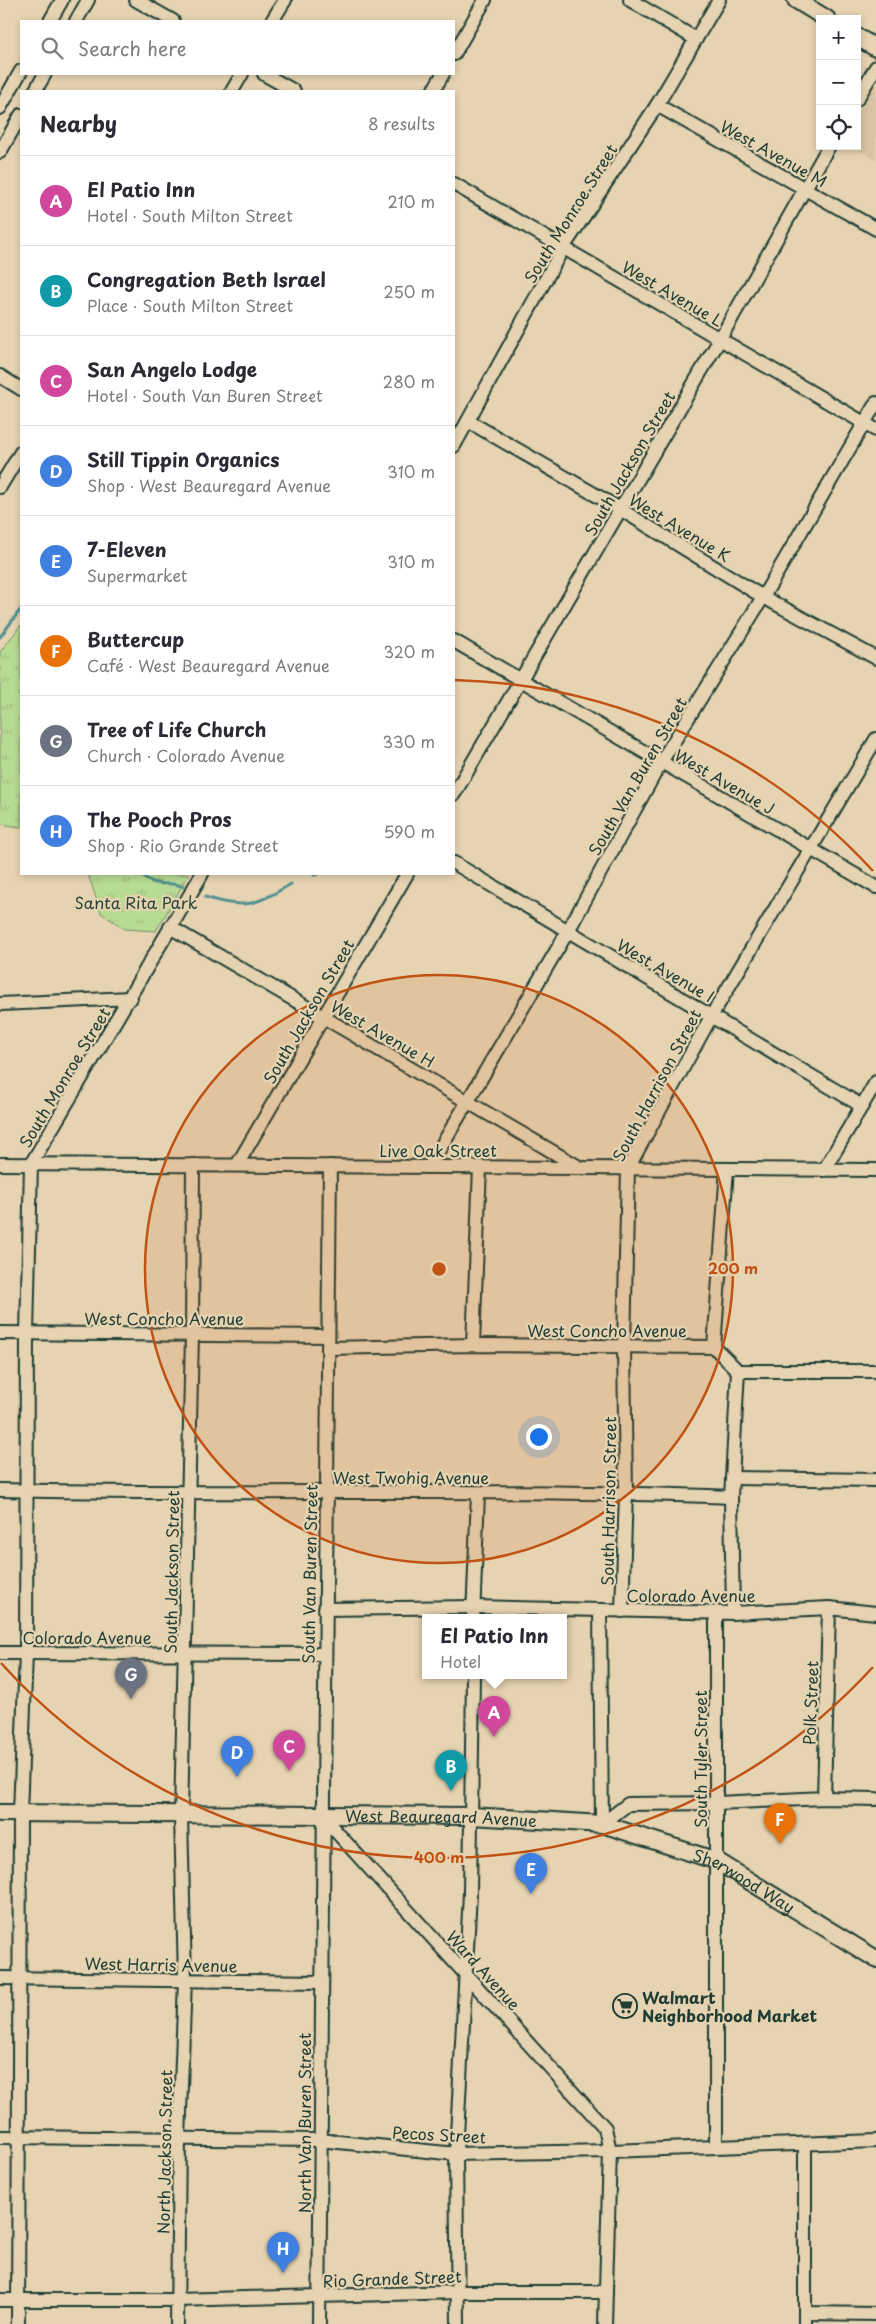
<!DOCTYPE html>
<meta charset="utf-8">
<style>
:root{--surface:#fff;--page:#f7f7f7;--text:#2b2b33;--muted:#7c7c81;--line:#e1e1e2;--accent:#1a73e8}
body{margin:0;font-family:"Playpen Sans",sans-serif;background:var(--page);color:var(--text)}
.controls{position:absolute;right:15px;top:15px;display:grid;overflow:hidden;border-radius:0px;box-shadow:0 2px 8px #0003}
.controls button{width:45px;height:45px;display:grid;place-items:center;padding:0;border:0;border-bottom:1px solid var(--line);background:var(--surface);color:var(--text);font:25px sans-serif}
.you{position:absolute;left:538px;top:1436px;width:18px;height:18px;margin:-12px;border:4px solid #fff;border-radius:50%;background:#1a73e8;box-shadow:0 0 0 8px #1a73e833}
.badge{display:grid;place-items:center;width:32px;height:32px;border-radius:50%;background:var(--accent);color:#fff;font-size:16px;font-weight:700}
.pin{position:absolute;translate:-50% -41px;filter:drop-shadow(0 1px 2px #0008)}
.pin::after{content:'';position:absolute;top:26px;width:18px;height:15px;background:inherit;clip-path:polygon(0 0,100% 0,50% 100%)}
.popup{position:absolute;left:422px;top:1614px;width:145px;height:65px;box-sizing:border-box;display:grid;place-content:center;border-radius:0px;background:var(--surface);filter:drop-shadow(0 1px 4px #0005);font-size:16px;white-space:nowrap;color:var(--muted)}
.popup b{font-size:19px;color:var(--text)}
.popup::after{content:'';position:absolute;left:50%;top:100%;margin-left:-10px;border:10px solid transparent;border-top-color:var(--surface)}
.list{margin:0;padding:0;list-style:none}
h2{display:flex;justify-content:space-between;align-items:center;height:65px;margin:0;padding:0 20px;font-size:21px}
h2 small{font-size:16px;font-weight:400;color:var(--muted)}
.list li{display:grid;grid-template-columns:32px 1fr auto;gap:15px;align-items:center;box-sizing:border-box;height:90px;padding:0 20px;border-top:1px solid var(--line)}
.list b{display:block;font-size:19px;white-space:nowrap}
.list p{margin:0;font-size:16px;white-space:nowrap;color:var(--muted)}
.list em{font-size:16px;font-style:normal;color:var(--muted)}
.icon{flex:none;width:28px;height:28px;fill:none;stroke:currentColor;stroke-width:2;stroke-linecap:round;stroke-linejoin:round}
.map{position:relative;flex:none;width:876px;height:2324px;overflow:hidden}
.search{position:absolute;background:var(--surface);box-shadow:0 2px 8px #0003;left:20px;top:20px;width:435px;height:55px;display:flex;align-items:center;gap:12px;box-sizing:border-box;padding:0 18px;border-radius:0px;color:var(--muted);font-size:19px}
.panel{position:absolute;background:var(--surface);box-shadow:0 2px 8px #0003;left:20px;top:90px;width:435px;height:785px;border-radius:0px}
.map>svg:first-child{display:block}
.built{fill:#d8c4a2}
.grass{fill:url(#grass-tufts);stroke:#6c8c64}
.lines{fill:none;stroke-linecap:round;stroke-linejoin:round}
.stream{stroke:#539090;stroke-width:3}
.minor-casing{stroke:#1f3d34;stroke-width:16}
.major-casing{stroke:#1f3d34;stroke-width:20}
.minor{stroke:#e6d3b1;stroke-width:12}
.major{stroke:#e6d3b1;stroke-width:16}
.ring{fill:none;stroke:#c05314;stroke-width:2.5}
.labels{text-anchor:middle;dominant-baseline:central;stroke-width:4.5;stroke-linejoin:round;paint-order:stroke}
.street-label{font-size:16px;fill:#1f3d34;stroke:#e6d3b1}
.park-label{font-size:16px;fill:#274539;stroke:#e6d3b1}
.poi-label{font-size:16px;font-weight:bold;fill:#1f3d34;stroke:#e6d3b1;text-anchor:start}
.centre{fill:#c05314;stroke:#e6d3b1;stroke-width:2.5}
.ring-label{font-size:15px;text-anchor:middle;font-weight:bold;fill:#c05314;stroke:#e6d3b1;stroke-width:4.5;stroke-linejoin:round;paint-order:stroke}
</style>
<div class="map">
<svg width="876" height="2324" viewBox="0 0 876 2324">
<defs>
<pattern id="grass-tufts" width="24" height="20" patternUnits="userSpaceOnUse" patternTransform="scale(1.25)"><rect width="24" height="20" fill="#b8db94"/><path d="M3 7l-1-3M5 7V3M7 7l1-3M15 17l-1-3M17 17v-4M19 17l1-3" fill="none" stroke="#9ebd80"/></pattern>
</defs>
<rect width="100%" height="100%" fill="#e6d3b1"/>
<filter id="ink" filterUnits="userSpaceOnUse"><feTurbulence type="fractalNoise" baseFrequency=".02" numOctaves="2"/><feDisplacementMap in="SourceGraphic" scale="10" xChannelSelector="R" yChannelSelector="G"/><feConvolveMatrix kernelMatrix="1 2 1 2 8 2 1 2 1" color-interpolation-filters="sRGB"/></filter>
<g filter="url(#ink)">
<path class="built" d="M876 82V160L852 146H857V115Z"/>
<g class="grass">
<path d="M21 625V827L0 824V652Z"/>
<path d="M88 874H189L156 931 125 929 101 913Z"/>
</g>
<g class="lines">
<g class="stream">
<path d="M0 637 21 609"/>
<path d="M140 874C160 891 166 879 184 887"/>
<path d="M314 875 318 874"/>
<path d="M205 897C246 910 255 905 291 884"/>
</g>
<defs>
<g id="minor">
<path d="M136 0 173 21"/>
<path d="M630 0 696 39"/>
<path d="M50 21 62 0"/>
<path d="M76 21 88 0"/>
<path d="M272 21 285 0"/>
<path d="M454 54 485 0"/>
<path d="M264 74 294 91"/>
<path d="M35 91 45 74"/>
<path d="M232 91 242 74"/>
<path d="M433 91 443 74"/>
<path d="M857 99 876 67"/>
<path d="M657 105 876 229"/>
<path d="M0 108 21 71"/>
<path d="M0 152 21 115"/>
<path d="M454 184 876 430"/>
<path d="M0 376 21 389"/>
<path d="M468 421 620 509 763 597 876 658"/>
<path d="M454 446 563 248 657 105 719 0"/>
<path d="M0 487 21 452"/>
<path d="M454 641 876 887"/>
<path d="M454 794 720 339 829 146"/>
<path d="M454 863 862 1106"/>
<path d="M170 927 577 1166"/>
<path d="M0 1004 131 998"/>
<path d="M0 1164 876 1170"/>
<path d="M237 1165 407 874"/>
<path d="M429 1167 568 931 661 762 763 597 876 403"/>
<path d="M824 1170 876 1082"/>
<path d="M0 1333 328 1336"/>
<path d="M473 1345 480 1167"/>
<path d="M714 1347 727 1169"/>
<path d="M328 1348 473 1345 714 1347 738 1371H876"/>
<path d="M732 1478 876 1480"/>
<path d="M0 1490C244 1496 488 1487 731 1497"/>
<path d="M325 1609 473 1607 733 1613 829 1608 876 1613"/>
<path d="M600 1610 602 1824"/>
<path d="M622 1611 626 1493 624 1346 628 1168 712 1015 876 739"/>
<path d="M733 1613 731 1497 738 1371"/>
<path d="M473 1618 478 1494"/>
<path d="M0 1653 324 1654"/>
<path d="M824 1798 829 1608"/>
<path d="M322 1816 605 2128 610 2151 605 2324"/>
<path d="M602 1824 628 1804 717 1803 824 1798 876 1799"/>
<path d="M0 1978 321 1982"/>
<path d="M0 2137 319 2140 456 2154 610 2151 876 2141"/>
<path d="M716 2146V1612"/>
<path d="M0 2300H177L459 2292H606"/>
<path d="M805 2313 876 2314"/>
<path d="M18 2324 20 1814 26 1653 27 1334 31 1164 202 874"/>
<path d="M177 2324 179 2139 185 1980 181 1816 192 1335 193 1165"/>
<path d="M319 2324 330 1166"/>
<path d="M458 2324 456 2154 470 1893 473 1676"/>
<path d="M805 2324V2145"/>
</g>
<g id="major">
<path d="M796 0 827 19"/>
<path d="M857 37 876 48"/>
<path id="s1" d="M0 1813 472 1816 602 1824 717 1861 876 1959"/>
</g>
</defs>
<use href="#minor" class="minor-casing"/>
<use href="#major" class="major-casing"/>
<use href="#minor" class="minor"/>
<use href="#major" class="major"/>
</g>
</g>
<circle cx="439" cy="1269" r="294" fill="#c05314" fill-opacity=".12"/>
<g class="ring">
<circle cx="439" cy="1269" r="294"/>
<path d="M873 1667A589 589 0 0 1 1 1663M454 680A589 589 0 0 1 873 871"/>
</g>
<defs>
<symbol id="supermarket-ring" viewBox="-11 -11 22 22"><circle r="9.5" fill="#e6d3b1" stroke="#1f3d34" stroke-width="1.5"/><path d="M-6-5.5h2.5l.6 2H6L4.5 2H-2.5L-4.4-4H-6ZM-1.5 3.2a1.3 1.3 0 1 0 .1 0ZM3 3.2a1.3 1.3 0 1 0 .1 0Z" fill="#1f3d34"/></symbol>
</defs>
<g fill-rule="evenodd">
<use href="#supermarket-ring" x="611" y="1992" width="28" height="28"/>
</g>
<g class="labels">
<g class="street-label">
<text transform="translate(774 153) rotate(29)">West Avenue M</text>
<text transform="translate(570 213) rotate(-58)">South Monroe Street</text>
<text transform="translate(673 293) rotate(30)">West Avenue L</text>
<text transform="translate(629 463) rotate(-60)">South Jackson Street</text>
<text transform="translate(680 527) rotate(31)">West Avenue K</text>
<text transform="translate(637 776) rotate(-60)">South Van Buren Street</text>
<text transform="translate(725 781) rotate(30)">West Avenue J</text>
<text transform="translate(666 970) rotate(30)">West Avenue I</text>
<text transform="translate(308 1011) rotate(-60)">South Jackson Street</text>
<text transform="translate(383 1033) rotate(30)">West Avenue H</text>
<text transform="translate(64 1077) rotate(-59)">South Monroe Street</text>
<text transform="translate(656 1085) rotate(-62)">South Harrison Street</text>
<text x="438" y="1150">Live Oak Street</text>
<text x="164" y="1318">West Concho Avenue</text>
<text x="607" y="1330">West Concho Avenue</text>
<text x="411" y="1477">West Twohig Avenue</text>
<text transform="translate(608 1501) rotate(-89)">South Harrison Street</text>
<text transform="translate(171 1572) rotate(-89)">South Jackson Street</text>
<text transform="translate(309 1574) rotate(-89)">South Van Buren Street</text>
<text x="691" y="1595">Colorado Avenue</text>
<text x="87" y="1637">Colorado Avenue</text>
<text transform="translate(810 1703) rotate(-88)">Polk Street</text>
<text transform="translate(700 1759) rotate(-90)">South Tyler Street</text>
<text stroke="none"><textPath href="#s1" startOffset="441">West Beauregard Avenue</textPath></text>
<text stroke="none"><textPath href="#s1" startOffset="756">Sherwood Way</textPath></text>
<text transform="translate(161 1964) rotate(1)">West Harris Avenue</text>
<text transform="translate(484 1970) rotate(48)">Ward Avenue</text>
<text transform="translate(304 2123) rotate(-90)">North Van Buren Street</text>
<text transform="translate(439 2134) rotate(3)">Pecos Street</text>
<text transform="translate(164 2152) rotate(-89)">North Jackson Street</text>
<text transform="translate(392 2278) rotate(-2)">Rio Grande Street</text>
</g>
<g class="park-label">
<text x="136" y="902">Santa Rita Park</text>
</g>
<g class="poi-label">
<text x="642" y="1997">Walmart<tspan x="642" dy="18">Neighborhood Market</tspan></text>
</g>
</g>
<circle cx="439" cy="1269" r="8" class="centre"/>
<g class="ring-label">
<text x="733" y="1274">200 m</text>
<text x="439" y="1863">400 m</text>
</g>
</svg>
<div class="controls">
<button>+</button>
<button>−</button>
<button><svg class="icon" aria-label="locate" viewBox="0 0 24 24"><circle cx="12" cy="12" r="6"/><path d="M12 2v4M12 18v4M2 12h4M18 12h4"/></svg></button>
</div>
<div class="you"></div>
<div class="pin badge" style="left:494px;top:1737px;background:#d1479c">A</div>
<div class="popup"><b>El Patio Inn</b>Hotel</div>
<div class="pin badge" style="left:451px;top:1791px;background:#0f9aa8">B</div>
<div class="pin badge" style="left:289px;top:1771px;background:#d1479c">C</div>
<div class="pin badge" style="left:237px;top:1777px;background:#3f7fe0">D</div>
<div class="pin badge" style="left:531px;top:1894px;background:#3f7fe0">E</div>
<div class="pin badge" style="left:780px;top:1844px;background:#e8710a">F</div>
<div class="pin badge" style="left:131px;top:1699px;background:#6b7280">G</div>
<div class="pin badge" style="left:283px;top:2273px;background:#3f7fe0">H</div>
<div class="search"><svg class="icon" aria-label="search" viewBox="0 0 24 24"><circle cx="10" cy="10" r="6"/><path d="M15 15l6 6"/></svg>Search here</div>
<section class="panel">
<h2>Nearby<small>8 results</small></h2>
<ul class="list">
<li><span class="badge" style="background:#d1479c">A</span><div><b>El Patio Inn</b><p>Hotel · South Milton Street</p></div><em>210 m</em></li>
<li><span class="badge" style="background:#0f9aa8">B</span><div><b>Congregation Beth Israel</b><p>Place · South Milton Street</p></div><em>250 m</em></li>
<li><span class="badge" style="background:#d1479c">C</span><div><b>San Angelo Lodge</b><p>Hotel · South Van Buren Street</p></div><em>280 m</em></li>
<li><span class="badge" style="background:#3f7fe0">D</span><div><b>Still Tippin Organics</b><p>Shop · West Beauregard Avenue</p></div><em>310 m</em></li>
<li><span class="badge" style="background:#3f7fe0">E</span><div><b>7-Eleven</b><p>Supermarket</p></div><em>310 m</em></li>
<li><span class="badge" style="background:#e8710a">F</span><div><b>Buttercup</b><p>Café · West Beauregard Avenue</p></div><em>320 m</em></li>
<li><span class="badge" style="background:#6b7280">G</span><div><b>Tree of Life Church</b><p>Church · Colorado Avenue</p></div><em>330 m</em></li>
<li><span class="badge" style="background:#3f7fe0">H</span><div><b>The Pooch Pros</b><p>Shop · Rio Grande Street</p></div><em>590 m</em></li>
</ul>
</section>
</div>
